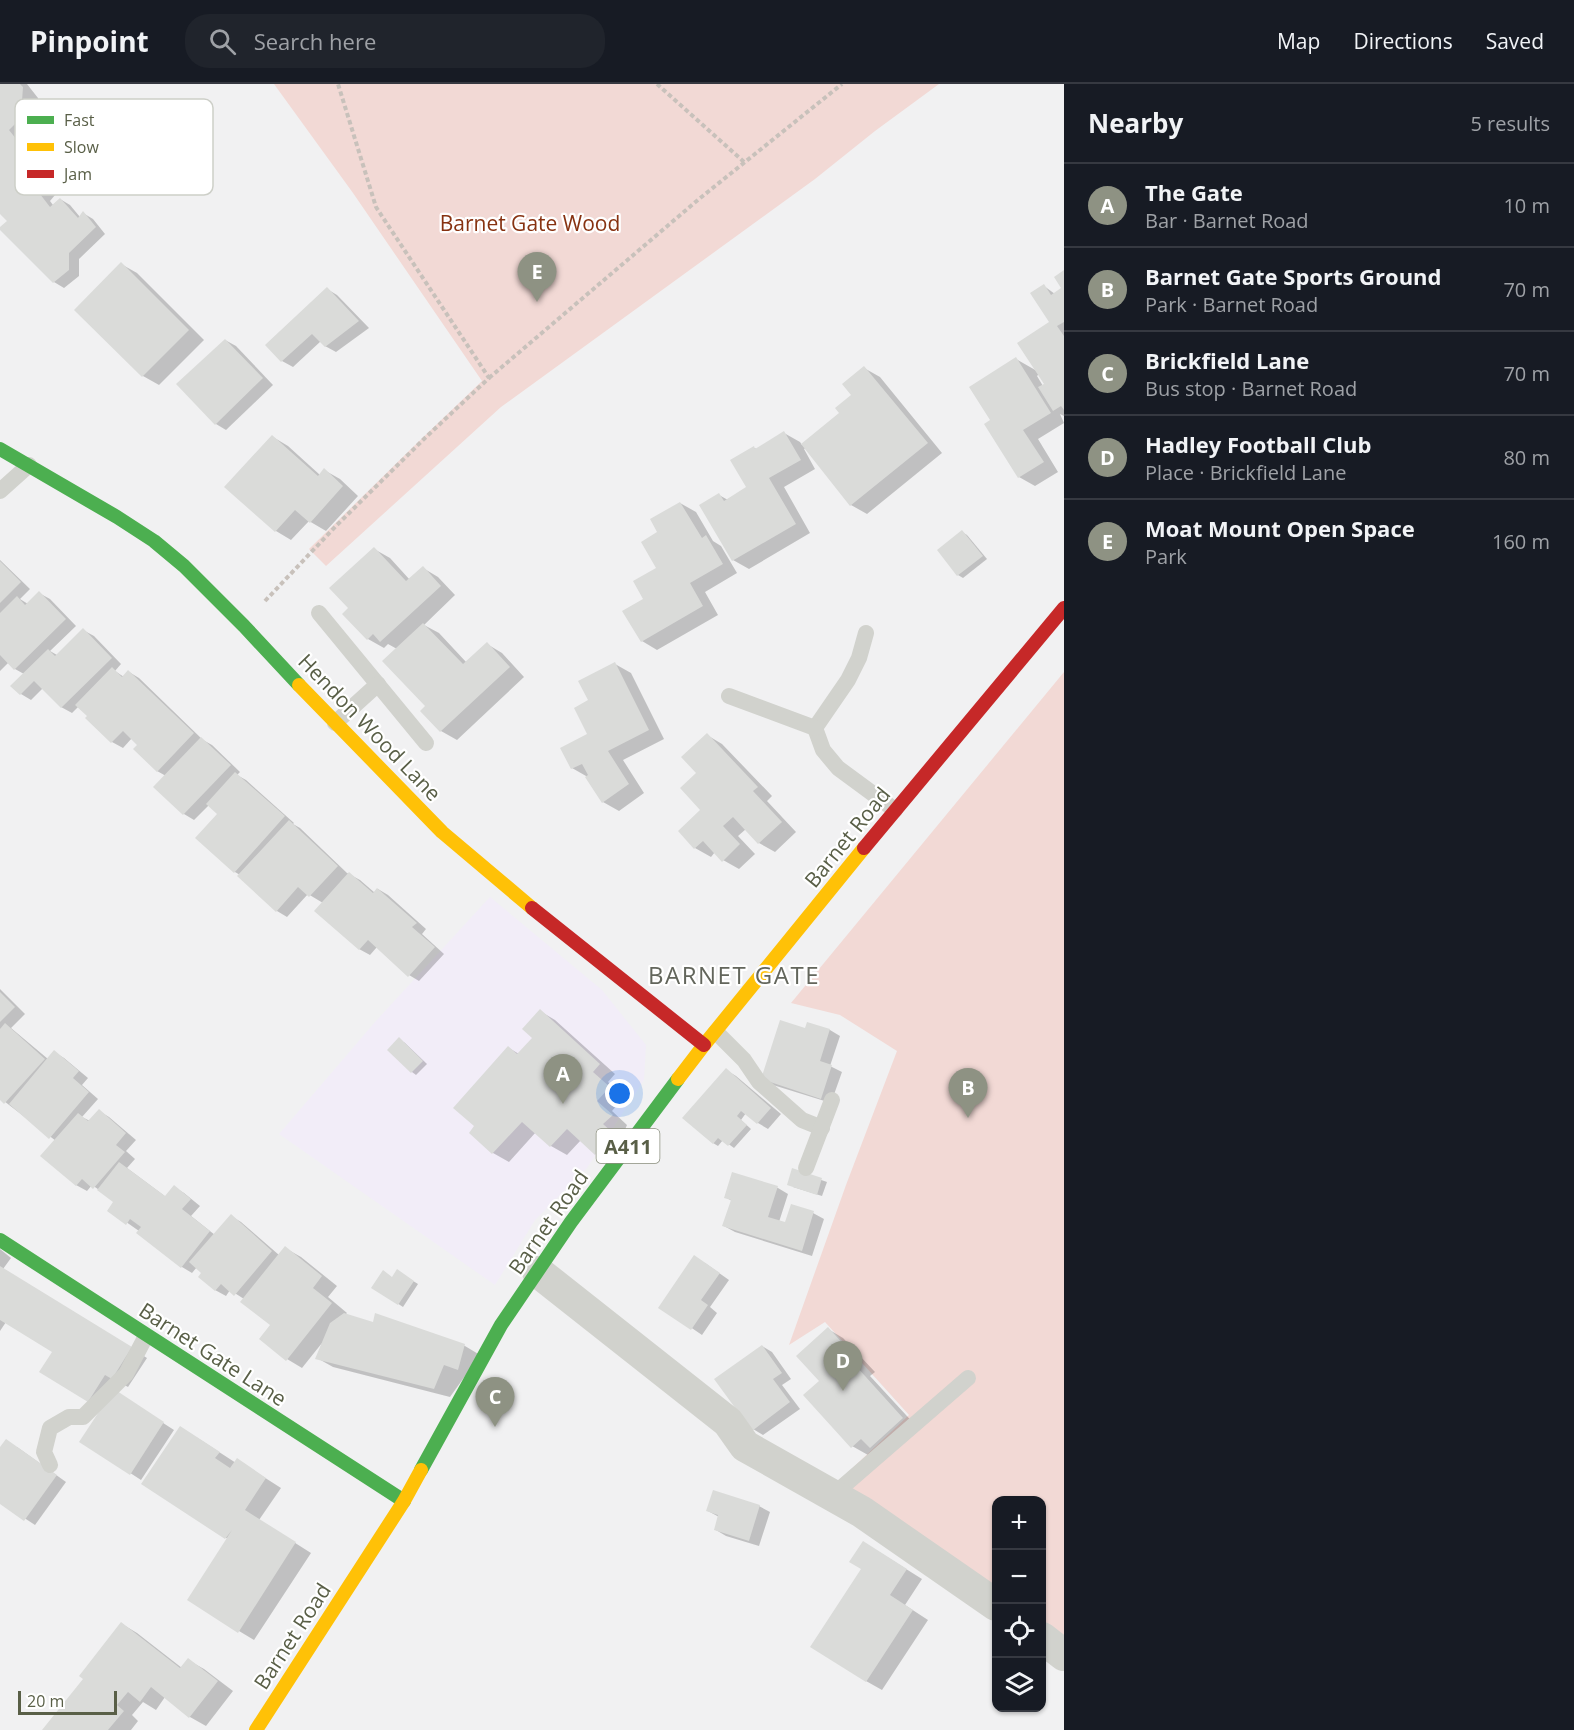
<!DOCTYPE html>
<meta charset="utf-8">
<style>
:root{--surface:#171b24;--page:#20242c;--text:#f1f3f6;--muted:#9ea1a6;--line:#363941;--accent:#8e9283}
body{margin:0;font-family:"Open Sans",sans-serif;background:var(--page);color:var(--text)}
.controls{position:absolute;right:18px;bottom:18px;display:grid;overflow:hidden;border-radius:12px;box-shadow:0 2px 4px #0004}
.controls button{width:54px;height:54px;display:grid;place-items:center;padding:0;border:0;border-bottom:2px solid var(--line);background:var(--surface);color:var(--text);font:30px sans-serif}
.scale{position:absolute;left:18px;bottom:15px;width:99px;box-sizing:border-box;padding-left:6px;border:3px solid #595f47;border-top:0;font-size:16px;line-height:21px;white-space:nowrap;color:#595f47;-webkit-text-stroke:4px #fff;paint-order:stroke}
.you{position:absolute;left:620px;top:1010px;width:21px;height:21px;margin:-15px;border:4px solid #fff;border-radius:50%;background:#1a73e8;box-shadow:0 0 0 9px #1a73e833}
.badge{display:grid;place-items:center;width:39px;height:39px;border-radius:50%;background:var(--accent);color:#fff;font-size:20px;font-weight:700}
.pin{position:absolute;translate:-50% -50px;filter:drop-shadow(0 2px 3px #0008)}
.pin::after{content:'';position:absolute;top:32px;width:21px;height:18px;background:inherit;clip-path:polygon(0 0,100% 0,50% 100%)}
.list{margin:0;padding:0;list-style:none}
h2{display:flex;justify-content:space-between;align-items:center;height:78px;margin:0;padding:0 24px;font-size:26px}
h2 small{font-size:20px;font-weight:400;color:var(--muted)}
.list li{display:grid;grid-template-columns:39px 1fr auto;gap:18px;align-items:center;box-sizing:border-box;height:84px;padding:0 24px;border-top:2px solid var(--line)}
.list b{display:block;font-size:22px;white-space:nowrap}
.list p{margin:0;font-size:20px;white-space:nowrap;color:var(--muted)}
.list em{font-size:20px;font-style:normal;color:var(--muted)}
.icon{flex:none;width:33px;height:33px;fill:none;stroke:currentColor;stroke-width:2;stroke-linecap:round;stroke-linejoin:round}
.map{position:relative;flex:none;width:1064px;height:1646px;overflow:hidden}
header{display:flex;align-items:center;gap:36px;box-sizing:border-box;height:84px;padding:0 30px;background:var(--surface);border-bottom:2px solid var(--line)}
header strong{font-size:28px}
nav{display:flex;gap:33px;margin-inline-start:auto;font-size:21px}
.search{width:420px;height:54px;background:var(--page);display:flex;align-items:center;gap:15px;box-sizing:border-box;padding:0 21px;border-radius:24px;color:var(--muted);font-size:22px}
main{display:flex}
aside{flex:1;background:var(--surface)}
.map>svg:first-child{display:block}
.commercial{fill:#f2edf8}
.green{fill:#f2d9d5}
.shadow{fill:#0003;fill-rule:evenodd}
.building{fill:#dadbd9}
.lines{fill:none;stroke-linecap:round;stroke-linejoin:round}
.path{stroke:#c8c1bb;stroke-width:4;stroke-dasharray:4.5 3;stroke-linecap:butt}
.lane{stroke:#d1d2cd;stroke-width:16}
.street{stroke:#d1d2cd;stroke-width:32}
.fast{stroke:#4caf50;stroke-width:14}
.slow{stroke:#ffc107;stroke-width:14}
.jam{stroke:#c62828;stroke-width:14}
.labels{text-anchor:middle;dominant-baseline:central;stroke-width:4.5;stroke-linejoin:round;paint-order:stroke}
.shield{fill:#fff;stroke:#8b8f7e;stroke-width:1.5}
.shield-label{font-size:20px;font-weight:bold;fill:#595f47}
.park-label{font-size:21px;fill:#873211;stroke:#fff}
.street-label{font-size:21px;fill:#595f47;stroke:#fff}
.quarter-label{font-size:24px;letter-spacing:1.5px;fill:#63665c;stroke:#fff}
.key{fill:#fff;stroke:#cdcfc8;stroke-width:1.5}
.key-label{font-size:16px;fill:#595f47}
</style>
<header>
<strong>Pinpoint</strong>
<div class="search"><svg class="icon" aria-label="search" viewBox="0 0 24 24"><circle cx="10" cy="10" r="6"/><path d="M15 15l6 6"/></svg>Search here</div>
<nav><a>Map</a><a>Directions</a><a>Saved</a></nav>
</header>
<main>
<div class="map">
<svg width="1064" height="1646" viewBox="0 0 1064 1646">
<rect width="100%" height="100%" fill="#f1f1f2"/>
<path class="commercial" d="M490 813 602 906 646 961 644 996 587 1084 535 1136 495 1201 279 1050 375 938Z"/>
<g class="green">
<path d="M274 0H939L875 47 815 95 501 323 326 482 309 465 414 362 482 297 353 109Z"/>
<path d="M1064 588V1571L1042 1554V1416H996V1521L827 1408 909 1331 825 1238 789 1261 846 1101 897 967 840 931 791 919Z"/>
</g>
<g class="shadow">
<path d="M0 0H27L38 14V26L30 32 38 42 22 55 30 60 66 98 50 117 53 121 60 115 70 121 80 133 83 129 93 135 105 150 79 175V192L64 204 54 198 9 137 0 127Z"/>
<path d="M121 180 137 189 204 256 159 301 143 292Z"/>
<path d="M1064 188V332L1060 330 1064 339 1038 355 1058 388 1035 402 1019 393 986 340 992 336 1016 275 1037 287 1051 238 1044 202 1055 210 1063 205ZM1039 290 1046 300 1043 302 1037 292Z"/>
<path d="M327 205 337 211 369 244 336 268 325 262 321 257 293 283 282 277 267 261Z"/>
<path d="M225 256 236 262 273 301 226 346 216 340Z"/>
<path d="M864 284 880 293 942 369 867 430 851 421 806 364 804 365 815 385 784 403 810 449 749 485 733 476 701 421 719 411 728 416 748 404 754 364 757 365 784 349 800 358 802 361 841 330 853 312Z"/>
<path d="M273 353 288 362 320 391 324 386 340 395 358 412 326 447 309 437 291 456 276 447Z"/>
<path d="M680 419 696 428 713 457 721 462 737 489 705 508 718 531 657 566 642 557 645 515 658 484 659 448Z"/>
<path d="M962 448 967 451 987 475 963 494 958 491Z"/>
<path d="M374 465 390 474 410 496 423 484 438 493 455 511 424 541 439 549 467 579 487 560 502 569 524 593 457 656 441 647 422 627 427 622 397 565 388 560 384 564 368 555 350 524Z"/>
<path d="M0 476 30 505 20 515 28 520 39 509 50 515 76 542 50 567 57 571 83 546 94 552 121 580 115 587 124 593 129 588 139 594 203 656 212 661 240 688 237 691 246 696 294 739 293 740 300 744 347 789 360 796 375 809 378 805 388 811 426 845 422 850 444 870 419 897 409 891 377 863 370 871 359 865 323 819 308 810 287 833 277 827 240 791 235 788 219 730 209 721 194 736 184 730 156 703 166 692 157 687 139 661 132 654 123 664 112 658 87 634 89 631 79 622 72 629 61 623 43 604 31 616 21 610 24 590 15 585 9 578 0 587Z"/>
<path d="M615 580 631 589 664 655 623 676 644 709 619 727 603 718 586 692 572 684 589 651 590 617Z"/>
<path d="M707 651 722 660 772 712 767 717 796 748 775 768 759 759 746 745 738 752 755 770 739 785 723 776 715 768 711 773 695 764 702 726 698 689Z"/>
<path d="M0 905 25 930 11 944 48 975 54 968 64 974 88 994 82 1001 98 1015 82 1033 90 1037 99 1027 109 1033 136 1056 126 1067 135 1075 127 1084 166 1113 174 1103 184 1109 200 1122 191 1132 215 1151 231 1132 241 1138 279 1171 285 1164 301 1173 337 1202 328 1213 347 1229 345 1231 374 1240 376 1231 465 1262 480 1271 450 1313 333 1283 317 1274 322 1259 302 1284 287 1275 272 1241 244 1215 230 1206 226 1212 215 1206 203 1189 197 1183 192 1189 182 1183 139 1147 109 1126 115 1118 105 1110 92 1101 87 1107 76 1101 56 1057 0 1014Z"/>
<path d="M540 927 555 936 615 990 608 998 625 1012 612 1027 627 1041 611 1078 596 1069 581 1056 567 1071 551 1062 536 1048 509 1078 493 1069 476 1042 509 964 519 970 534 954Z"/>
<path d="M808 940 830 946 840 952 830 982 842 988 831 1019 773 1001 763 995 806 946Z"/>
<path d="M404 958 427 980 416 991 412 988Z"/>
<path d="M726 986 736 992 781 1030 768 1045 758 1039 746 1029 741 1036 751 1045 734 1064 723 1056 718 1062 713 1059Z"/>
<path d="M793 1086 827 1098 822 1112 793 1103Z"/>
<path d="M733 1089 778 1104 788 1110 779 1138 786 1140 813 1129 824 1135 812 1172 735 1148 724 1142 732 1117 725 1113Z"/>
<path d="M0 1165 11 1174 3 1185 147 1274 128 1303 121 1299 115 1308 174 1346 141 1396 81 1357 103 1325 89 1316 54 1267 6 1238 0 1247Z"/>
<path d="M705 1179 729 1196 710 1223 717 1229 702 1251 661 1223Z"/>
<path d="M397 1187 418 1200 403 1223 373 1203 393 1194Z"/>
<path d="M828 1245 843 1254 875 1288 870 1292 918 1344 868 1371 852 1362 821 1297Z"/>
<path d="M762 1262 772 1268 791 1295 782 1301 800 1325 763 1351 753 1345Z"/>
<path d="M196 1353 236 1379 237 1376 281 1404 259 1436 311 1469 254 1556 239 1547 228 1455 143 1399Z"/>
<path d="M17 1363 66 1398 35 1441 0 1418V1366Z"/>
<path d="M759 1422 770 1428 759 1462 726 1452 716 1446 719 1433 708 1427Z"/>
<path d="M879 1468 922 1495 905 1521 928 1536 882 1606 866 1597Z"/>
<path d="M122 1540 137 1549 182 1584 188 1576 204 1585 233 1607 206 1642 190 1633 165 1613 156 1626 143 1618 132 1631 138 1637 131 1646H44L85 1594Z"/>
</g>
<g class="building">
<path d="M0 0H20L23 3 22 17 15 23 23 32 9 46 17 56 20 52 56 91 40 110 50 123 60 114 78 134 83 127 96 143 69 169V186L53 199 0 146V143L7 137 0 130Z"/>
<path d="M121 178 189 246 142 293 74 226Z"/>
<path d="M1064 186V238L1057 242 1064 252V326L1061 322 1053 327 1038 303 1044 300 1017 259 1049 238 1030 209 1044 200 1051 211 1061 204 1054 193Z"/>
<path d="M327 203 359 237 325 263 312 250 281 278 265 261Z"/>
<path d="M225 255 263 294 215 341 176 300Z"/>
<path d="M1016 273 1051 329 1023 346 1044 378 1018 394 984 340 990 336 969 303Z"/>
<path d="M864 282 928 359 850 422 801 360 839 329 835 324 851 311 842 300Z"/>
<path d="M784 347 801 376 769 394 796 440 732 477 699 421 719 409 724 417 746 403 730 376 754 362 755 365Z"/>
<path d="M272 351 318 392 324 384 343 402 310 439 295 426 275 448 224 403Z"/>
<path d="M680 418 702 454 706 451 723 480 690 499 703 522 641 558 622 527 643 515 633 497 656 484 641 458 657 448 650 435Z"/>
<path d="M962 446 983 472 957 492 937 466Z"/>
<path d="M374 463 406 497 423 482 441 502 380 558 373 550 367 556 342 530 348 524 329 504Z"/>
<path d="M0 477 21 498 0 519Z"/>
<path d="M39 507 66 535 14 586 0 571V529L17 512 25 521Z"/>
<path d="M423 539 463 580 487 558 510 583 440 648 420 627 425 622 382 577Z"/>
<path d="M83 544 112 574 61 624 34 597 20 611 10 602 48 565 55 572Z"/>
<path d="M615 578 649 646 608 667 629 700 602 719 585 693 588 691 582 680 571 685 560 664 587 650 574 624 588 616 578 597Z"/>
<path d="M112 583 122 593 128 586 194 649 157 688 133 665 137 661 123 647 111 659 85 634 87 632 75 621Z"/>
<path d="M707 649 758 703 753 707 782 738 758 760 733 733 723 742 740 760 722 778 703 757 694 765 678 747 700 726 680 704 696 689 681 673Z"/>
<path d="M201 653 231 681 183 731 153 703Z"/>
<path d="M235 688 285 732 234 789 195 754 217 730 206 720Z"/>
<path d="M289 736 338 782 309 813 298 803 276 828 237 792Z"/>
<path d="M349 788 373 809 377 804 417 839 412 843 435 863 408 893 368 856 359 866 314 827Z"/>
<path d="M0 908 15 923 0 938Z"/>
<path d="M540 925 600 980 593 988 610 1003 597 1017 613 1031 603 1040 613 1049 595 1071 567 1045 550 1063 522 1038 492 1070 469 1049 474 1042 453 1024 508 962 517 970 532 954 522 945Z"/>
<path d="M780 936 805 944 807 938 830 945 820 977 832 981 821 1015 761 995Z"/>
<path d="M5 939 45 975 4 1020 0 1016V945Z"/>
<path d="M399 953 423 977 411 989 387 966Z"/>
<path d="M54 966 79 987 73 994 89 1008 49 1055 9 1020Z"/>
<path d="M726 984 771 1024 757 1040 741 1027 737 1032 747 1041 728 1062 718 1054 713 1060 682 1034Z"/>
<path d="M99 1025 126 1049 116 1061 125 1068 93 1105 82 1095 76 1102 40 1072 78 1029 88 1037Z"/>
<path d="M119 1078 165 1112 174 1101 191 1115 182 1125 210 1147 181 1184 136 1149 141 1143 130 1135 126 1141 107 1127 113 1118 97 1106Z"/>
<path d="M792 1084 822 1094 817 1111 787 1101Z"/>
<path d="M732 1088 778 1102 768 1133 785 1138 791 1120 814 1127 802 1167 722 1142 731 1116 724 1114Z"/>
<path d="M231 1130 272 1167 234 1212 221 1200 215 1207 198 1193 201 1189 189 1178Z"/>
<path d="M285 1162 322 1192 313 1204 332 1219 286 1277 259 1255 270 1241 240 1218Z"/>
<path d="M694 1171 720 1189 701 1216 708 1221 691 1246 658 1224Z"/>
<path d="M0 1182 132 1263 112 1295 105 1291 88 1318 39 1288 52 1268 0 1236Z"/>
<path d="M397 1185 414 1197 398 1221 371 1204 383 1186 392 1193Z"/>
<path d="M344 1229 373 1238 375 1229 465 1260 458 1286 444 1281 434 1305 315 1275 330 1239Z"/>
<path d="M828 1243 860 1279 856 1282 903 1334 870 1364 861 1355 851 1364 803 1311 819 1297 796 1272Z"/>
<path d="M762 1261 782 1289 773 1295 790 1318 752 1347 714 1295Z"/>
<path d="M114 1305 164 1338 130 1391 79 1358Z"/>
<path d="M180 1342 220 1368 215 1374 230 1384 237 1374 266 1394 245 1426 296 1458 238 1549 187 1516 232 1446 225 1455 141 1400Z"/>
<path d="M6 1355 57 1391 24 1437 0 1420V1363Z"/>
<path d="M713 1406 760 1421 749 1457 714 1446 718 1431 706 1427Z"/>
<path d="M863 1457 907 1485 890 1511 913 1526 866 1598 810 1563 861 1485 849 1478Z"/>
<path d="M121 1538 180 1584 188 1574 218 1597 189 1634 151 1603 140 1618 128 1608 117 1621 124 1627 108 1646H42L83 1595 79 1592Z"/>
</g>
<g class="lines">
<g class="path">
<path d="M657 0 744 78"/>
<path d="M489 294 699 115 842 0"/>
<path d="M265 517 336 442 425 354 489 294 376 123 338 0"/>
</g>
<g class="lane">
<path d="M0 407 29 381"/>
<path d="M319 529 426 659"/>
<path d="M866 549 859 574 848 596 815 644 823 666 838 684 895 726"/>
<path d="M729 612 815 644"/>
<path d="M335 639 378 600"/>
<path d="M716 948 744 976 759 998 802 1036 822 1044"/>
<path d="M806 1084 832 1016"/>
<path d="M50 1381 44 1368 50 1344 69 1333H83L126 1290 146 1252"/>
<path d="M833 1411 968 1294"/>
</g>
<g class="street">
<path d="M538 1188 728 1338 745 1362 862 1428 996 1521"/>
<path d="M1042 1554 1064 1571"/>
</g>
<g class="fast">
<path d="M0 365 117 433 154 457 184 482 244 542 299 601"/>
<path d="M0 1156 404 1417"/>
<path d="M421 1386 501 1241 571 1138 678 995"/>
</g>
<g class="slow">
<path d="M299 601 442 748 532 824"/>
<path d="M678 995 704 961 864 764"/>
<path d="M256 1646 404 1417 421 1386"/>
</g>
<g class="jam">
<path d="M864 764 1064 524"/>
<path d="M532 824 704 961"/>
</g>
</g>
<g class="labels">
<rect class="shield" x="596.5" y="1045" width="63" height="34" rx="4.5"/>
<g class="shield-label">
<text x="628" y="1062">A411</text>
</g>
<g class="park-label">
<text x="530" y="139">Barnet Gate Wood</text>
</g>
<g class="street-label">
<text transform="translate(370 643) rotate(46)">Hendon Wood Lane</text>
<text transform="translate(847 753) rotate(-51)">Barnet Road</text>
<text transform="translate(548 1138) rotate(-55)">Barnet Road</text>
<text transform="translate(213 1270) rotate(33)">Barnet Gate Lane</text>
<text transform="translate(292 1552) rotate(-57)">Barnet Road</text>
</g>
<g class="quarter-label">
<text x="734" y="890">BARNET GATE</text>
</g>
</g>
<rect x="15" y="15" width="198" height="96" rx="9" class="key"/>
<rect x="27" y="32" width="27" height="8" fill="#4caf50"/>
<rect x="27" y="59" width="27" height="8" fill="#ffc107"/>
<rect x="27" y="86" width="27" height="8" fill="#c62828"/>
<g class="key-label">
<text x="64" y="42">Fast</text>
<text x="64" y="69">Slow</text>
<text x="64" y="96">Jam</text>
</g>
</svg>
<div class="controls">
<button>+</button>
<button>−</button>
<button><svg class="icon" aria-label="locate" viewBox="0 0 24 24"><circle cx="12" cy="12" r="6"/><path d="M12 2v4M12 18v4M2 12h4M18 12h4"/></svg></button>
<button><svg class="icon" aria-label="layers" viewBox="0 0 24 24"><path d="M12 4l9 5-9 5-9-5zM3 14l9 5 9-5"/></svg></button>
</div>
<div class="scale">20 m</div>
<div class="you"></div>
<div class="pin badge" style="left:563px;top:1020px">A</div>
<div class="pin badge" style="left:968px;top:1034px">B</div>
<div class="pin badge" style="left:495px;top:1343px">C</div>
<div class="pin badge" style="left:843px;top:1307px">D</div>
<div class="pin badge" style="left:537px;top:218px">E</div>
</div>
<aside>
<h2>Nearby<small>5 results</small></h2>
<ul class="list">
<li><span class="badge">A</span><div><b>The Gate</b><p>Bar · Barnet Road</p></div><em>10 m</em></li>
<li><span class="badge">B</span><div><b>Barnet Gate Sports Ground</b><p>Park · Barnet Road</p></div><em>70 m</em></li>
<li><span class="badge">C</span><div><b>Brickfield Lane</b><p>Bus stop · Barnet Road</p></div><em>70 m</em></li>
<li><span class="badge">D</span><div><b>Hadley Football Club</b><p>Place · Brickfield Lane</p></div><em>80 m</em></li>
<li><span class="badge">E</span><div><b>Moat Mount Open Space</b><p>Park</p></div><em>160 m</em></li>
</ul>
</aside>
</main>
